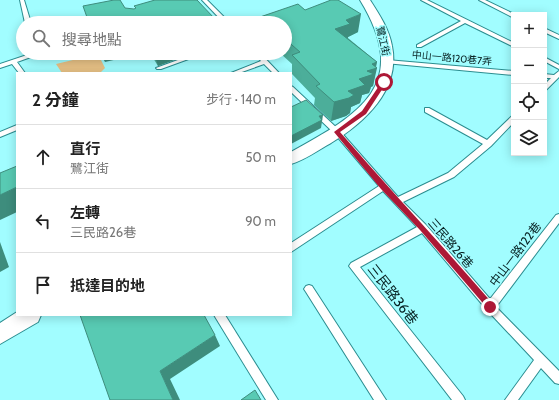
<!DOCTYPE html>
<html lang="zh-TW">
<meta charset="utf-8">
<style>
:root{--surface:#fff;--page:#f2f2f2;--text:#222;--muted:#767676;--line:#e0e0e0}
body{margin:0;font-family:Cabin,"Noto Sans TC",sans-serif;background:var(--page);color:var(--text)}
.controls{position:absolute;right:12px;top:12px;display:grid;overflow:hidden;border-radius:0px;box-shadow:0 2px 10px #0003}
.controls button{width:36px;height:36px;display:grid;place-items:center;padding:0;border:0;border-bottom:1px solid var(--line);background:var(--surface);color:var(--text);font:20px sans-serif}
.stop{position:absolute;width:12px;height:12px;margin:-9px;border:3px solid #ad1836;border-radius:50%;background:#fff}
.stop.end{background:#ad1836;border-color:#fff;box-shadow:0 1px 4px #0008}
.list{margin:0;padding:0;list-style:none}
h2{display:flex;justify-content:space-between;align-items:center;height:52px;margin:0;padding:0 16px;font-size:17px}
h2 small{font-size:13px;font-weight:400;color:var(--muted)}
.list li{display:grid;grid-template-columns:26px 1fr auto;gap:12px;align-items:center;box-sizing:border-box;height:64px;padding:0 16px;border-top:1px solid var(--line)}
.list b{display:block;font-size:15px;white-space:nowrap}
.list p{margin:0;font-size:13px;white-space:nowrap;color:var(--muted)}
.list em{font-size:13px;font-style:normal;color:var(--muted)}
.icon{flex:none;width:22px;height:22px;fill:none;stroke:currentColor;stroke-width:2;stroke-linecap:round;stroke-linejoin:round}
.map{position:relative;flex:none;width:559px;height:400px;overflow:hidden}
.search{position:absolute;background:var(--surface);box-shadow:0 2px 10px #0003;left:16px;top:16px;width:276px;height:44px;display:flex;align-items:center;gap:10px;box-sizing:border-box;padding:0 14px;border-radius:22px;color:var(--muted);font-size:15px}
.panel{position:absolute;background:var(--surface);box-shadow:0 2px 10px #0003;left:16px;top:72px;width:276px;height:244px;border-radius:0px}
.map>svg:first-child{display:block}
.green{fill:#e8c286}
.lines{fill:none;stroke-linecap:round;stroke-linejoin:round}
.lane-casing{stroke:#2b8d90;stroke-width:2}
.street-casing{stroke:#2b8d90;stroke-width:2}
.lane{fill:#fff;fill-rule:evenodd}
.street{fill:#fff;fill-rule:evenodd}
.wall{fill:#4cae9a}
.shaded-wall{fill:#3e8d7d}
.building{fill:#58cab3;stroke:#3e8d7d}
.route{fill:#ad1836}
.labels{text-anchor:middle;dominant-baseline:central;stroke-width:3;stroke-linejoin:round;paint-order:stroke}
.far-street-label{font-size:10px;fill:#062122;stroke:#a1fdff}
.street-label{font-size:12px;fill:#062122;stroke:#a1fdff}
.near-street-label{font-size:14px;fill:#062122;stroke:#a1fdff}
</style>
<div class="map">
<svg width="559" height="400" viewBox="0 0 559 400">
<rect width="100%" height="100%" fill="#a1fdff"/>
<path class="green" d="M98 54 105 68 100 73H62L56 64Z"/>
<g class="lines">
<defs>
<g id="lane">
<path d="M20 0H24L31 23H25Z"/>
<path d="M202 0H207L230 23H224Z"/>
<path d="M421 0H427L514 43V47L465 23 421 47H417V45L461 21Z"/>
<path d="M479 0H485L516 15H514V18L512 17Z"/>
<path d="M544 28 559 35V39L544 32Z"/>
<path d="M33 53H42L17 62 25 73H19L12 64 0 68V64Z"/>
<path d="M197 53H205L161 69H157L156 68Z"/>
<path d="M254 53H260L279 73H273L264 64 239 73H231L261 61Z"/>
<path d="M544 57 559 65V69L544 61Z"/>
<path d="M387 60 514 71V75L385 63 384 62Z"/>
<path d="M559 71V77L546 90 544 91V85L551 78H544V74L554 75Z"/>
<path d="M291 86 293 87 339 130 398 197 448 173 483 144 425 112V108H429L487 140 512 116H514V122L491 146 454 177 403 202 426 225 490 299 556 215 559 214V223L496 307 559 371V384L555 383 541 368 518 400H505L534 360 487 310 422 233 360 267 463 396 465 400H452L349 266 351 263 417 227 383 191 291 252V243L379 186 335 134 291 92Z"/>
<path d="M17 125V130L0 137V132Z"/>
<path d="M309 285 312 286 386 400H374L306 292 304 289 306 286Z"/>
<path d="M214 315H225L278 400H266Z"/>
</g>
<g id="street">
<path d="M360 0H370C379 14 389 29 392 46 401 90 364 123 331 143 318 150 305 160 291 164V152C360 114 412 85 360 0Z"/>
<path d="M17 312V315H41L38 322 0 344V323Z"/>
</g>
</defs>
<use href="#lane" class="lane-casing"/>
<use href="#street" class="street-casing"/>
<use href="#lane" class="lane"/>
<use href="#street" class="street"/>
</g>
<g class="wall">
<path d="M305 10 358 32 348 37V38L377 62 373 86 371 87 369 93 362 95 360 103 351 107 350 113 346 116 331 121 314 105 315 98 292 74V64L280 53H285V23H260V17Z"/>
<path d="M150 53H193L158 66Z"/>
</g>
<g class="shaded-wall">
<path d="M361 14 358 32 348 37 347 42 335 29 346 20Z"/>
<path d="M100 53H144L105 62Z"/>
<path d="M154 53H193L158 66Z"/>
<path d="M377 62 375 68H377L373 86 371 87 369 93 362 95 360 103 351 107 350 113 346 116 331 121 334 102 348 91 367 71 372 64Z"/>
<path d="M323 115 321 128 291 144V136L319 116Z"/>
<path d="M17 187V212L0 220V195Z"/>
<path d="M0 242 9 267 0 272Z"/>
<path d="M215 335 220 346 170 379 180 400H173L160 371Z"/>
</g>
<g class="building">
<path d="M114 0H120L125 8 134 9 136 8 134 6 155 0H197L215 19 224 17 230 23H89L83 6Z"/>
<path d="M331 0H338L361 14 346 20 350 24 335 29 377 62 372 64 377 68 367 71 374 74 359 79 365 85 348 91 354 95 349 98 334 102 316 86 320 84 292 55 300 52 285 39V23H267L260 17 298 4 305 10Z"/>
<path d="M306 100 323 115 319 116 322 120 291 136V107Z"/>
<path d="M17 166V187L0 195V173Z"/>
<path d="M80 315H204L215 335 160 371 173 400H110Z"/>
<path d="M255 390 261 400H241Z"/>
</g>
<path class="route" d="M383 80 387 82 366 114 340 132C390 190 443 246 493 304V309H488L420 230 381 189 334 132 362 111Z"/>
<g class="labels">
<g class="far-street-label">
<text transform="translate(383 41) rotate(77)">鷺江街</text>
<text transform="translate(452 58) rotate(5)">中山一路120巷7弄</text>
</g>
<g class="street-label">
<text transform="translate(451 243) rotate(49)">三民路26巷</text>
<text transform="translate(515 254) rotate(-53)">中山一路122巷</text>
</g>
<g class="near-street-label">
<text transform="translate(393 294) rotate(52)">三民路36巷</text>
</g>
</g>
</svg>
<div class="controls">
<button>+</button>
<button>−</button>
<button><svg class="icon" aria-label="locate" viewBox="0 0 24 24"><circle cx="12" cy="12" r="6"/><path d="M12 2v4M12 18v4M2 12h4M18 12h4"/></svg></button>
<button><svg class="icon" aria-label="layers" viewBox="0 0 24 24"><path d="M12 4l9 5-9 5-9-5zM3 14l9 5 9-5"/></svg></button>
</div>
<div class="stop" style="left:384px;top:82px"></div>
<div class="stop end" style="left:490px;top:307px"></div>
<div class="search"><svg class="icon" aria-label="search" viewBox="0 0 24 24"><circle cx="10" cy="10" r="6"/><path d="M15 15l6 6"/></svg>搜尋地點</div>
<section class="panel">
<h2>2 分鐘<small>步行 · 140 m</small></h2>
<ul class="list">
<li><svg class="icon" aria-label="ahead" viewBox="0 0 24 24"><path d="M12 20V5M6 11l6-6 6 6"/></svg><div><b>直行</b><p>鷺江街</p></div><em>50 m</em></li>
<li><svg class="icon" aria-label="left" viewBox="0 0 24 24"><path d="M17 20v-9H6M10 6l-5 5 5 5"/></svg><div><b>左轉</b><p>三民路26巷</p></div><em>90 m</em></li>
<li><svg class="icon" aria-label="arrive" viewBox="0 0 24 24"><path d="M6 21V4h12l-3 4 3 4H6"/></svg><div><b>抵達目的地</b></div></li>
</ul>
</section>
</div>
